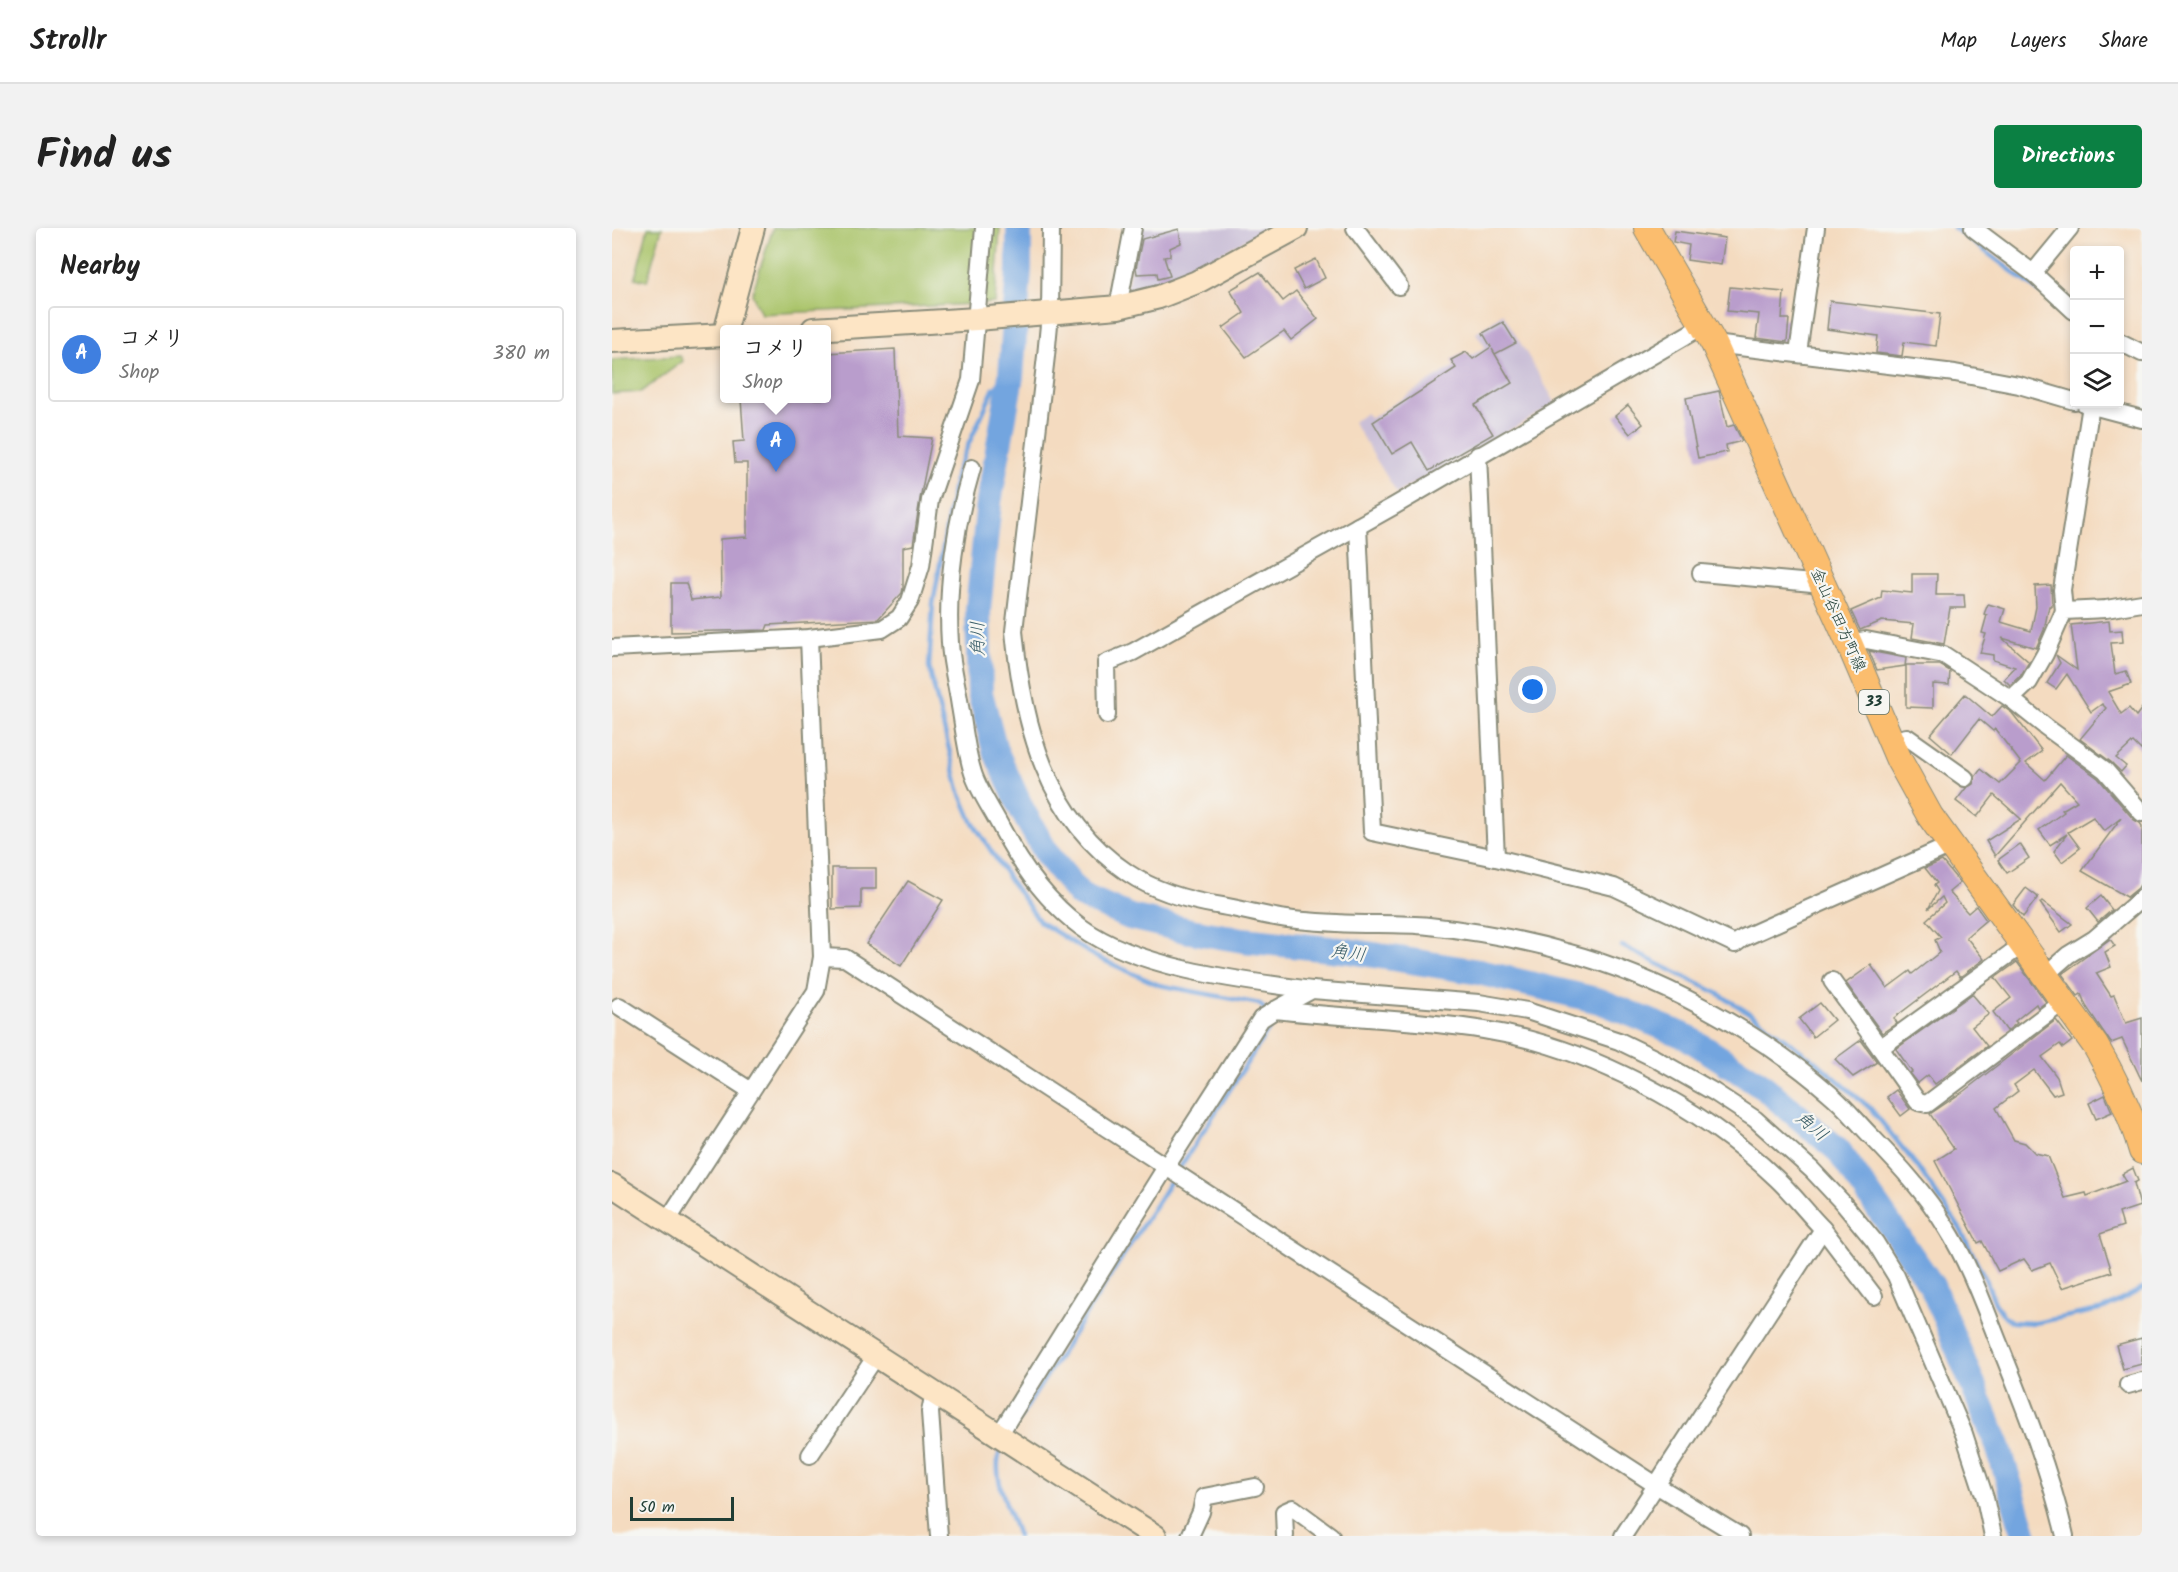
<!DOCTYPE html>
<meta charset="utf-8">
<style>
:root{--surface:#fff;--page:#f2f2f2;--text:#222;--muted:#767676;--line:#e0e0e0;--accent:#0b8043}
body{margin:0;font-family:Kalam,"Klee One",sans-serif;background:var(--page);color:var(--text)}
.controls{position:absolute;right:18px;top:18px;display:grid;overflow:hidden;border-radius:6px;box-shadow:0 3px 9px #0003}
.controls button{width:54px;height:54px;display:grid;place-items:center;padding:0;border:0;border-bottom:2px solid var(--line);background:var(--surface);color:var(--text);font:30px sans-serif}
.scale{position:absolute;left:18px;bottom:15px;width:104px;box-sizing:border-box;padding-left:6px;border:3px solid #1f3d34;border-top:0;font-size:16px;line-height:21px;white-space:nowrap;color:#1f3d34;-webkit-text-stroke:4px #f6f6f2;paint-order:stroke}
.you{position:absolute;left:921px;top:462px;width:21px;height:21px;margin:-15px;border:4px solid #fff;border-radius:50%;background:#1a73e8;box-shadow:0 0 0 9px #1a73e833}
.badge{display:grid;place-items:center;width:39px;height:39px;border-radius:50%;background:var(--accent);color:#fff;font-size:20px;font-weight:700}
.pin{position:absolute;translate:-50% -50px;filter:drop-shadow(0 2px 3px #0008)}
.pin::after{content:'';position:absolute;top:32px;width:21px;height:18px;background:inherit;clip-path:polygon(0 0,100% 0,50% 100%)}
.popup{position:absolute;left:108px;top:97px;width:111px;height:78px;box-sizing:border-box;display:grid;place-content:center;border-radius:6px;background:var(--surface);filter:drop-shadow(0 2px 4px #0005);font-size:20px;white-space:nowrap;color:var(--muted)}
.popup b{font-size:22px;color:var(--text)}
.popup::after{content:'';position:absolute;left:50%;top:100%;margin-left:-12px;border:12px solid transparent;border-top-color:var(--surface)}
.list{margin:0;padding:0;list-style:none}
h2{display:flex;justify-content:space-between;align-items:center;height:78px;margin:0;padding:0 24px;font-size:26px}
h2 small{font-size:20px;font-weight:400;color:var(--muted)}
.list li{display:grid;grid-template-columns:39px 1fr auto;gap:18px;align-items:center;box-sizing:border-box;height:96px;margin:0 12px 12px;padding:0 12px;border:2px solid var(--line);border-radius:6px}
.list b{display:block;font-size:22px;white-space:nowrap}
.list p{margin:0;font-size:20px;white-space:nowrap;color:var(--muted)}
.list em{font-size:20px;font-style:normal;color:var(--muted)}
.icon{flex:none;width:33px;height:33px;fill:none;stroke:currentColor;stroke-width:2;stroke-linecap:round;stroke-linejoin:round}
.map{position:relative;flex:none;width:1530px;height:1308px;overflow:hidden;border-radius:6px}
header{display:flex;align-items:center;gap:36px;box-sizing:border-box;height:84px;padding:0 30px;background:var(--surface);border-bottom:2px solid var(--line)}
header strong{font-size:28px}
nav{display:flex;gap:33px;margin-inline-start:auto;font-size:21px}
.intro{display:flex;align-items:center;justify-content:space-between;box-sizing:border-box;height:144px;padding:0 36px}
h1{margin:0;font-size:42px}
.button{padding:15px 27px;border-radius:6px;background:var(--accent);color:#fff;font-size:21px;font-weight:700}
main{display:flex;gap:36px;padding:0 36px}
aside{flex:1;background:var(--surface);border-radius:6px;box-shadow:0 3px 9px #0003}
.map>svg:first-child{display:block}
.industrial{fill:#cabfd7}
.green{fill:#aac46a;stroke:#64804f;stroke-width:1.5}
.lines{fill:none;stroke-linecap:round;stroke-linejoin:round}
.stream{stroke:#73a5df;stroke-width:4.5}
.river{stroke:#73a5df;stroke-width:26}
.building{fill:#b99dcc}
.street-casing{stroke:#8a8c7a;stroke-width:20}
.secondary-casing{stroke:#8a8c7a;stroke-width:26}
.primary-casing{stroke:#8a8c7a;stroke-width:28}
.street{stroke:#fff;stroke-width:16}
.secondary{stroke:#fde5c5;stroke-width:22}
.primary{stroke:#fbbd6e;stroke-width:26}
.labels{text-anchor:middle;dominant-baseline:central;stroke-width:4.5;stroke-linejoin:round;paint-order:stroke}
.shield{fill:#f6f6f2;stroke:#60746d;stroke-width:1.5}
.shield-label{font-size:15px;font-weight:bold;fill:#1f3d34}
.street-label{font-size:16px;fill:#1f3d34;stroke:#f6f6f2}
.water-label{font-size:18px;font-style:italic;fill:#385c67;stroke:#f6f6f2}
</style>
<header>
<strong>Strollr</strong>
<nav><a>Map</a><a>Layers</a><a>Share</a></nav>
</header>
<div class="intro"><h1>Find us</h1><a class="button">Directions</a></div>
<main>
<aside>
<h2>Nearby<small></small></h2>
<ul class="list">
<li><span class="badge" style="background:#3f7fe0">A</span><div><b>コメリ</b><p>Shop</p></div><em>380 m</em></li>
</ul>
</aside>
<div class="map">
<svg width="1530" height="1308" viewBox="0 0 1530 1308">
<rect width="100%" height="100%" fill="#f6f6f2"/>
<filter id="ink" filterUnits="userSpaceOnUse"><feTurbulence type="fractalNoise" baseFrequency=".0167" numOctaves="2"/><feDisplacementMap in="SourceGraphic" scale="12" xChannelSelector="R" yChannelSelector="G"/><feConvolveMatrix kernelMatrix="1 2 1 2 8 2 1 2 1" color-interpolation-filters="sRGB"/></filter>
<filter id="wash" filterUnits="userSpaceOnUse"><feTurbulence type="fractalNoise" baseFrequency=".008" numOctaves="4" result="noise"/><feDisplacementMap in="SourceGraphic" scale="24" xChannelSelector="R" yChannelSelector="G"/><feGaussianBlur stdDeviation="1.35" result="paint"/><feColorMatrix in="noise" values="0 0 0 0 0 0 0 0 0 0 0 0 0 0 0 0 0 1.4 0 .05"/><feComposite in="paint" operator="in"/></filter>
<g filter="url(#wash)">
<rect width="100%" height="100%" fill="#f4dbc0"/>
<g class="industrial">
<path d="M525 0H655L598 31 545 55 515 61Z"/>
<path d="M891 85 944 176 785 265 741 194 754 185 759 190 873 119 864 105Z"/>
</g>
<g class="green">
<path d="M36 0H50L35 53 23 50Z"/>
<path d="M161 0H388L383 75 149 86 140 66Z"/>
<path d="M68 128 71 133 29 164 0 166V132Z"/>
</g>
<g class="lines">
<g class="stream">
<path d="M1342 0 1436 70"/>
<path d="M399 148 382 160 344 244 321 376 317 439 347 562 360 593 397 651 428 694 484 729 547 757 648 776 654 783"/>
<path d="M1010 718 1105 765 1145 790 1208 837 1259 881 1305 938 1347 999 1373 1050 1383 1075 1392 1088 1400 1094 1423 1095 1492 1081 1530 1061"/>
<path d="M567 941 662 793 660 790"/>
<path d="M397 1207 562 948"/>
<path d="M391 1217C376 1242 397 1281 406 1308"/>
</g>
<path class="river" d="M407 0V41L399 148 377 274 366 382 368 465 383 522 410 582 435 626 468 667 518 689 578 703 631 712 737 723 867 744 988 773 1075 809 1148 856 1226 922 1320 1058 1386 1218 1413 1308"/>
</g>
<g id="blocks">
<g class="building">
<path d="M567 1 569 15 558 20V28L552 29 558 48 546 51 545 45 525 46 524 40 530 11Z"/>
<path d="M1063 3 1113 10 1109 37 1075 32 1077 17 1061 14Z"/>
<path d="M704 31 713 50 692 61 682 42Z"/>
<path d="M648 44 671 73 684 63 706 91 679 112 672 103 634 129 611 100 632 85 618 62Z"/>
<path d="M1118 59 1172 64 1170 91H1177L1175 114 1144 110 1147 86 1115 83Z"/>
<path d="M1218 73 1328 86 1324 118 1292 114 1290 128 1264 125 1266 108 1215 101Z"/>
<path d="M891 94 904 115 883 126 880 121 900 155 863 177 881 206 817 243 800 214 780 226 761 194 844 140 839 132 854 124 861 131 879 119 871 105Z"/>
<path d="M283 121 286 208 320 210 308 271 301 317 291 319V360L290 365 266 391 156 397 154 402 59 404V355H74L79 372 109 369 108 311 135 309V235H123L121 214 132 213 129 171H215V125Z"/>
<path d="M1107 163 1115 199 1122 197 1130 213 1114 217 1115 224 1086 230 1074 170Z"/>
<path d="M1016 177 1031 196 1018 206 1003 188Z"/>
<path d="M1300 346H1325L1324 367H1352L1353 380H1338L1332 416 1300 410 1302 396 1270 393 1248 402 1239 383 1269 370 1270 362 1300 365Z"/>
<path d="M1439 357 1440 378H1437L1432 402 1424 420 1390 410 1417 434 1409 447 1398 457 1392 451 1403 439 1381 432V427L1368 425 1374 406 1370 405 1375 387 1372 386 1376 376 1393 381 1389 394 1419 403 1424 379 1423 358Z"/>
<path d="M1497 393 1498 403 1510 402 1511 414 1499 415 1503 446 1514 443 1519 456 1496 464 1509 486 1517 480 1524 488 1530 480V523L1521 514 1504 530 1514 538 1509 544 1499 534 1468 511 1494 480 1490 476 1479 484 1455 446 1444 461 1435 455 1448 435 1444 427 1465 442 1459 397Z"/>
<path d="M1257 423 1294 430 1293 438 1265 442Z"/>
<path d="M1294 437H1328L1338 443 1337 457 1321 456V480L1294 479Z"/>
<path d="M1353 466 1380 489 1390 478 1400 485 1430 523 1414 535 1433 552 1454 527 1486 550 1522 592 1528 595 1530 598V654L1526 660 1515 669 1470 643 1509 590 1492 603 1481 589 1456 604 1468 620 1450 634 1442 623 1455 606 1438 617 1427 602 1452 584 1450 582 1465 573 1448 554 1383 628 1374 613 1409 591 1382 567 1365 589 1344 573 1354 560 1361 556 1363 549 1369 541 1388 556 1409 535 1383 501 1381 503 1367 491 1340 526 1318 507Z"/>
<path d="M1408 616 1417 630 1395 645 1386 632Z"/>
<path d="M1330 633 1348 655 1337 664 1356 685 1364 678 1374 692 1354 709 1372 731 1348 749 1344 743 1282 790 1285 795 1270 805 1234 755 1259 737 1275 760 1298 743 1300 746 1328 724 1323 712 1329 709 1314 692 1333 675 1330 669 1316 681 1326 663 1322 657 1325 655 1313 640Z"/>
<path d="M220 640H264V661H249V680L220 681Z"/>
<path d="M296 653 331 672 289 738 254 716Z"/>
<path d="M1414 660 1426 669 1411 689 1401 677Z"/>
<path d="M1489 668 1500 682 1486 694 1475 680Z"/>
<path d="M1430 673 1460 696 1449 704 1428 675Z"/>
<path d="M1498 711 1503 718 1493 724 1499 739 1484 745 1499 768 1502 767 1514 795 1530 790V853L1510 811 1499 815 1474 778 1469 766 1466 768 1450 746Z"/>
<path d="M1405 734 1434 774 1426 780 1424 776 1403 793 1405 795 1395 803 1381 784 1399 770 1383 750Z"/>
<path d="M1360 766 1377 786 1360 799 1375 818 1323 856 1316 847 1306 855 1298 845 1300 844 1284 821Z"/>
<path d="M1208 775 1222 792 1201 809 1187 791Z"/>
<path d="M1444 792 1460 813 1451 820 1448 816 1430 829 1445 849 1450 864 1441 867 1422 842 1402 857 1406 863 1384 880 1402 912 1413 915 1423 925 1436 928 1453 970 1474 965 1475 968 1514 953 1510 946 1521 940 1526 953 1522 955 1528 978 1507 985 1511 998 1488 1006 1500 1044 1450 1060 1438 1035 1420 1042 1412 1031 1386 1043 1370 1013 1366 1015 1323 933 1342 921 1318 886 1352 863Z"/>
<path d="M1249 812 1265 834 1241 849 1223 831Z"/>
<path d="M1284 862 1298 881 1289 888 1275 869Z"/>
<path d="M1493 867 1500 884 1484 891 1477 875Z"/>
<path d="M1530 1110V1136L1511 1141 1504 1117Z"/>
</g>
</g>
</g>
<g filter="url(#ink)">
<use href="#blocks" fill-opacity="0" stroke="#8a8c7a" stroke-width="1.5"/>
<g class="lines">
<defs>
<g id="street">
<path d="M439 0 438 86 434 128 402 403C411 496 434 590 516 645 544 664 578 673 610 678 628 681 645 686 663 689 683 693 704 694 725 695 755 697 787 695 817 698 863 703 909 711 954 724 1045 748 1146 803 1217 865 1233 878 1246 895 1260 909 1287 937 1314 966 1334 999 1357 1035 1372 1078 1388 1118 1413 1180 1438 1243 1453 1308"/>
<path d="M743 0 787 58"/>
<path d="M1361 0 1421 45 1462 83"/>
<path d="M1421 45 1458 0"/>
<path d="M506 79 521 0"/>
<path d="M1508 114 1530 125"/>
<path d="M1102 116 1343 145 1407 157 1462 173"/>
<path d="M1186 125 1204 0"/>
<path d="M1473 176 1530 191"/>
<path d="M360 240C344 294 334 358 338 415 339 436 345 457 348 478 352 500 354 523 361 545 367 564 381 583 390 601 410 639 435 674 469 699 526 741 631 753 700 762"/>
<path d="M746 298 760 604 884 630 866 227"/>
<path d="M1089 345 1211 356"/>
<path d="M1452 383 1450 362 1479 177"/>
<path d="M1237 415 1254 412 1332 427 1399 471 1434 499 1493 542 1530 585"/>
<path d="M0 420 197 410 270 401 287 390 298 373 309 338 318 272 359 152 372 0"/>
<path d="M1399 471 1417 454 1433 426 1452 383 1494 381 1530 375"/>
<path d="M495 487 494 435 521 424 782 278 1092 97"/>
<path d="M1278 512 1295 509 1353 550"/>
<path d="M884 630 1002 659 1123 716 1131 710 1339 617"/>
<path d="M210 729 233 730 819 1111 1044 1257 1128 1308"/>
<path d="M1432 748 1456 727 1482 711 1530 670"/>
<path d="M1220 753 1268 820 1410 717"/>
<path d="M7 778 139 863"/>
<path d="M663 782 700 762 867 775 915 783 1007 813 1042 830 1102 864 1143 891 1200 942 1230 974 1263 1014 1284 1048 1352 1206 1373 1270 1381 1308"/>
<path d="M1268 820 1306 874 1315 876 1451 774"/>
<path d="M55 993 204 763 210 729 197 410"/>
<path d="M1211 1001 1262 1068"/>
<path d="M1516 1157 1530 1153"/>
<path d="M322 1164 318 1184 327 1308"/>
<path d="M387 1207 554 939 649 791 663 782C732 790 803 791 872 802 975 818 1089 878 1165 951 1181 966 1195 985 1211 1001L1011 1308"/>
<path d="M198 1227 264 1128"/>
<path d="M578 1308 589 1284 592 1269 643 1259"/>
<path d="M673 1308 672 1284 681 1280 719 1308"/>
</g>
<g id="secondary">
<path d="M114 101 141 0"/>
<path d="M201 101 365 91 506 79 547 69 585 54 684 0"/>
<path d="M0 113 113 107"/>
<path d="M0 957 543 1308"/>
</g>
<path id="primary" d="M1035 0 1102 116 1237 415 1287 532 1318 588 1483 817C1503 851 1519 885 1530 923"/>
</defs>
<use href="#street" class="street-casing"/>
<use href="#secondary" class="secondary-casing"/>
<use href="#primary" class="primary-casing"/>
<use href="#street" class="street"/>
<use href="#secondary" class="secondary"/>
<use href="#primary" class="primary"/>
</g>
</g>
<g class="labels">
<rect class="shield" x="1247" y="462" width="30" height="24" rx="4.5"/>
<g class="shield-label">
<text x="1262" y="474">33</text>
</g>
<g class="street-label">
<text transform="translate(1226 392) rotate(66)">金山谷田方町線</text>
</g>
<g class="water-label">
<text transform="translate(367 411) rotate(-91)">角川</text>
<text transform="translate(736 726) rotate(8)">角川</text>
<text transform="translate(1199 899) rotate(40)">角川</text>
</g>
</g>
</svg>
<div class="controls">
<button>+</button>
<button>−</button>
<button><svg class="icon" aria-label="layers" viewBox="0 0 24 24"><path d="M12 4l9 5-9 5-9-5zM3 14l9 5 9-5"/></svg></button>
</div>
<div class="scale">50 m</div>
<div class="you"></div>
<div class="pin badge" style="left:164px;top:244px;background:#3f7fe0">A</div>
<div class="popup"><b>コメリ</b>Shop</div>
</div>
</main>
